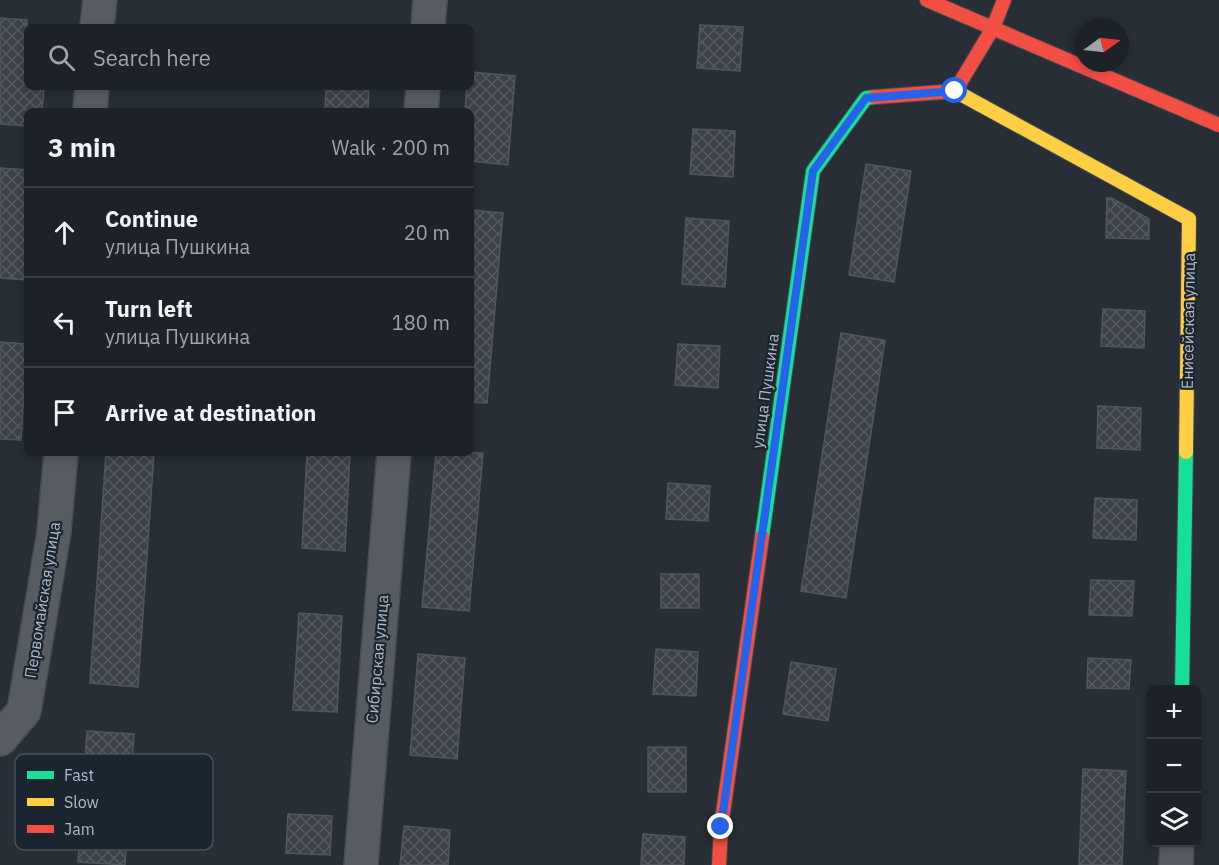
<!DOCTYPE html>
<meta charset="utf-8">
<style>
:root{--surface:#1d2228;--page:#252a30;--text:#f1f3f6;--muted:#a0a4a8;--line:#3b3f45}
body{margin:0;font-family:"IBM Plex Sans",sans-serif;background:var(--page);color:var(--text)}
.controls{position:absolute;right:18px;bottom:18px;display:grid;overflow:hidden;border-radius:9px;box-shadow:0 3px 9px #0003}
.controls button{width:54px;height:54px;display:grid;place-items:center;padding:0;border:0;border-bottom:2px solid var(--line);background:var(--surface);color:var(--text);font:30px sans-serif}
.compass{position:absolute;left:1075px;top:18px;width:54px;height:54px;border-radius:50%;background:var(--surface);box-shadow:0 3px 9px #0003;rotate:75deg}
.stop{position:absolute;width:18px;height:18px;margin:-14px;border:4px solid #2563eb;border-radius:50%;background:#fff}
.stop.end{background:#2563eb;border-color:#fff;box-shadow:0 2px 6px #0008}
.list{margin:0;padding:0;list-style:none}
h2{display:flex;justify-content:space-between;align-items:center;height:78px;margin:0;padding:0 24px;font-size:26px}
h2 small{font-size:20px;font-weight:400;color:var(--muted)}
.list li{display:grid;grid-template-columns:39px 1fr auto;gap:18px;align-items:center;box-sizing:border-box;height:90px;padding:0 24px;border-top:2px solid var(--line)}
.list b{display:block;font-size:22px;white-space:nowrap}
.list p{margin:0;font-size:20px;white-space:nowrap;color:var(--muted)}
.list em{font-size:20px;font-style:normal;color:var(--muted)}
.icon{flex:none;width:33px;height:33px;fill:none;stroke:currentColor;stroke-width:2;stroke-linecap:round;stroke-linejoin:round}
.map{position:relative;flex:none;width:1219px;height:865px;overflow:hidden}
.search{position:absolute;background:var(--surface);box-shadow:0 3px 9px #0003;left:24px;top:24px;width:450px;height:66px;display:flex;align-items:center;gap:15px;box-sizing:border-box;padding:0 21px;border-radius:9px;color:var(--muted);font-size:22px}
.panel{position:absolute;background:var(--surface);box-shadow:0 3px 9px #0003;left:24px;top:108px;width:450px;height:348px;border-radius:9px}
.map>svg:first-child{display:block}
.building{fill:url(#building-cross-hatch);stroke:#4f565d;stroke-width:1.5}
.lines{fill:none;stroke-linecap:round;stroke-linejoin:round}
.street-casing{stroke:#454a50;stroke-width:36}
.fast-casing{stroke:#454a50;stroke-width:16}
.slow-casing{stroke:#454a50;stroke-width:16}
.jam-casing{stroke:#454a50;stroke-width:16}
.street{stroke:#575c63;stroke-width:33}
.fast{stroke:#16e098;stroke-width:14}
.slow{stroke:#ffcf43;stroke-width:14}
.jam{stroke:#f24e42;stroke-width:14}
.route{stroke:#2563eb;stroke-width:8}
.labels{text-anchor:middle;dominant-baseline:central;stroke-width:4.5;stroke-linejoin:round;paint-order:stroke}
.street-label{font-size:16px;fill:#b0bbc7;stroke:#1a2530}
.key{fill:#1a2530;stroke:#47525d;stroke-width:1.5}
.key-label{font-size:16px;fill:#b0bbc7}
</style>
<div class="map">
<svg width="1219" height="865" viewBox="0 0 1219 865">
<defs>
<pattern id="building-cross-hatch" width="8" height="8" patternUnits="userSpaceOnUse" patternTransform="scale(1.5)"><rect width="8" height="8" fill="#3c4248"/><path d="M0 0l8 8M0 8l8-8" fill="none" stroke="#565b61"/></pattern>
</defs>
<rect width="100%" height="100%" fill="#272e35"/>
<g class="building">
<path d="M0 18 27 20V87H44L42 111H27V126L0 124Z"/>
<path d="M700 25 743 27 740 71 697 68Z"/>
<path d="M471 72 515 76 508 165 471 161V111H465L467 87H471Z"/>
<path d="M326 87H369L368 111H325Z"/>
<path d="M693 129 735 131 733 177 690 174Z"/>
<path d="M866 164 911 171 894 282 849 275Z"/>
<path d="M0 168 27 170V280L0 278Z"/>
<path d="M1107 198H1112L1149 219V239L1106 238Z"/>
<path d="M471 210 503 213 487 403 471 402Z"/>
<path d="M686 218 729 221 725 287 682 284Z"/>
<path d="M1103 309 1145 311 1144 348 1101 346Z"/>
<path d="M841 333 885 340 846 598 801 591Z"/>
<path d="M0 342 27 344 21 440 0 439Z"/>
<path d="M678 344 720 346 718 388 675 385Z"/>
<path d="M1098 406 1141 408 1140 450 1097 448Z"/>
<path d="M106 453H154L138 687 90 683Z"/>
<path d="M307 453H350L345 551 302 548Z"/>
<path d="M436 453H483L469 611 422 607Z"/>
<path d="M668 483 710 486 708 521 666 519Z"/>
<path d="M1095 498 1137 500 1136 540 1093 538Z"/>
<rect x="661" y="574" width="38" height="34"/>
<path d="M1091 580 1134 581 1132 616 1089 615Z"/>
<path d="M299 613 342 616 337 712 293 710Z"/>
<path d="M656 649 698 652 696 696 653 694Z"/>
<path d="M418 654 465 658 457 759 410 755Z"/>
<path d="M1088 658 1131 660 1129 689 1087 688Z"/>
<path d="M791 662 836 669 828 721 783 714Z"/>
<path d="M87 731 134 734 125 865 78 862Z"/>
<rect x="648" y="747" width="38" height="45"/>
<path d="M1083 769 1126 771 1122 865H1079Z"/>
<path d="M288 814 332 816 330 855 286 853Z"/>
<path d="M404 826 450 830 448 865H400Z"/>
<path d="M643 834 685 837 684 865H641Z"/>
</g>
<g class="lines">
<defs>
<g id="street">
<path d="M97 27 100 0"/>
<path d="M428 27 430 0"/>
<path d="M90 111 92 87"/>
<path d="M421 111 423 87"/>
<path d="M0 739 24 711 54 532 61 453"/>
<path d="M361 865 394 453"/>
<path d="M1176 865 1177 842"/>
</g>
<g id="fast">
<path d="M762 537 813 171 866 98 875 97"/>
<path d="M1182 690 1186 452"/>
</g>
<path id="slow" d="M955 91 1189 219 1186 452"/>
<g id="jam">
<path d="M927 0 1219 125"/>
<path d="M875 97 955 91 993 28 1004 0"/>
<path d="M719 865 721 827 762 537"/>
</g>
</defs>
<use href="#street" class="street-casing"/>
<use href="#fast" class="fast-casing"/>
<use href="#slow" class="slow-casing"/>
<use href="#jam" class="jam-casing"/>
<use href="#street" class="street"/>
<use href="#fast" class="fast"/>
<use href="#slow" class="slow"/>
<use href="#jam" class="jam"/>
</g>
<g class="lines">
<path class="route" d="M721 827 813 171 866 98 955 91"/>
</g>
<g class="labels">
<g class="street-label">
<text transform="translate(1188 321) rotate(-89)">Енисейская улица</text>
<text transform="translate(765 391) rotate(-82)">улица Пушкина</text>
<text transform="translate(42 600) rotate(-81)">Первомайская улица</text>
<text transform="translate(377 659) rotate(-85)">Сибирская улица</text>
</g>
</g>
<rect x="15" y="754" width="198" height="96" rx="9" class="key"/>
<rect x="27" y="771" width="27" height="8" fill="#16e098"/>
<rect x="27" y="798" width="27" height="8" fill="#ffcf43"/>
<rect x="27" y="825" width="27" height="8" fill="#f24e42"/>
<g class="key-label">
<text x="64" y="781">Fast</text>
<text x="64" y="808">Slow</text>
<text x="64" y="835">Jam</text>
</g>
</svg>
<div class="controls">
<button>+</button>
<button>−</button>
<button><svg class="icon" aria-label="layers" viewBox="0 0 24 24"><path d="M12 4l9 5-9 5-9-5zM3 14l9 5 9-5"/></svg></button>
</div>
<svg class="compass" viewBox="-18 -18 36 36"><path d="M0-13l5 13h-10z" fill="#e53935"/><path d="M0 13l5-13h-10z" fill="#a0a4a8"/></svg>
<div class="stop" style="left:955px;top:91px"></div>
<div class="stop end" style="left:721px;top:827px"></div>
<div class="search"><svg class="icon" aria-label="search" viewBox="0 0 24 24"><circle cx="10" cy="10" r="6"/><path d="M15 15l6 6"/></svg>Search here</div>
<section class="panel">
<h2>3 min<small>Walk · 200 m</small></h2>
<ul class="list">
<li><svg class="icon" aria-label="ahead" viewBox="0 0 24 24"><path d="M12 20V5M6 11l6-6 6 6"/></svg><div><b>Continue</b><p>улица Пушкина</p></div><em>20 m</em></li>
<li><svg class="icon" aria-label="left" viewBox="0 0 24 24"><path d="M17 20v-9H6M10 6l-5 5 5 5"/></svg><div><b>Turn left</b><p>улица Пушкина</p></div><em>180 m</em></li>
<li><svg class="icon" aria-label="arrive" viewBox="0 0 24 24"><path d="M6 21V4h12l-3 4 3 4H6"/></svg><div><b>Arrive at destination</b></div></li>
</ul>
</section>
</div>
